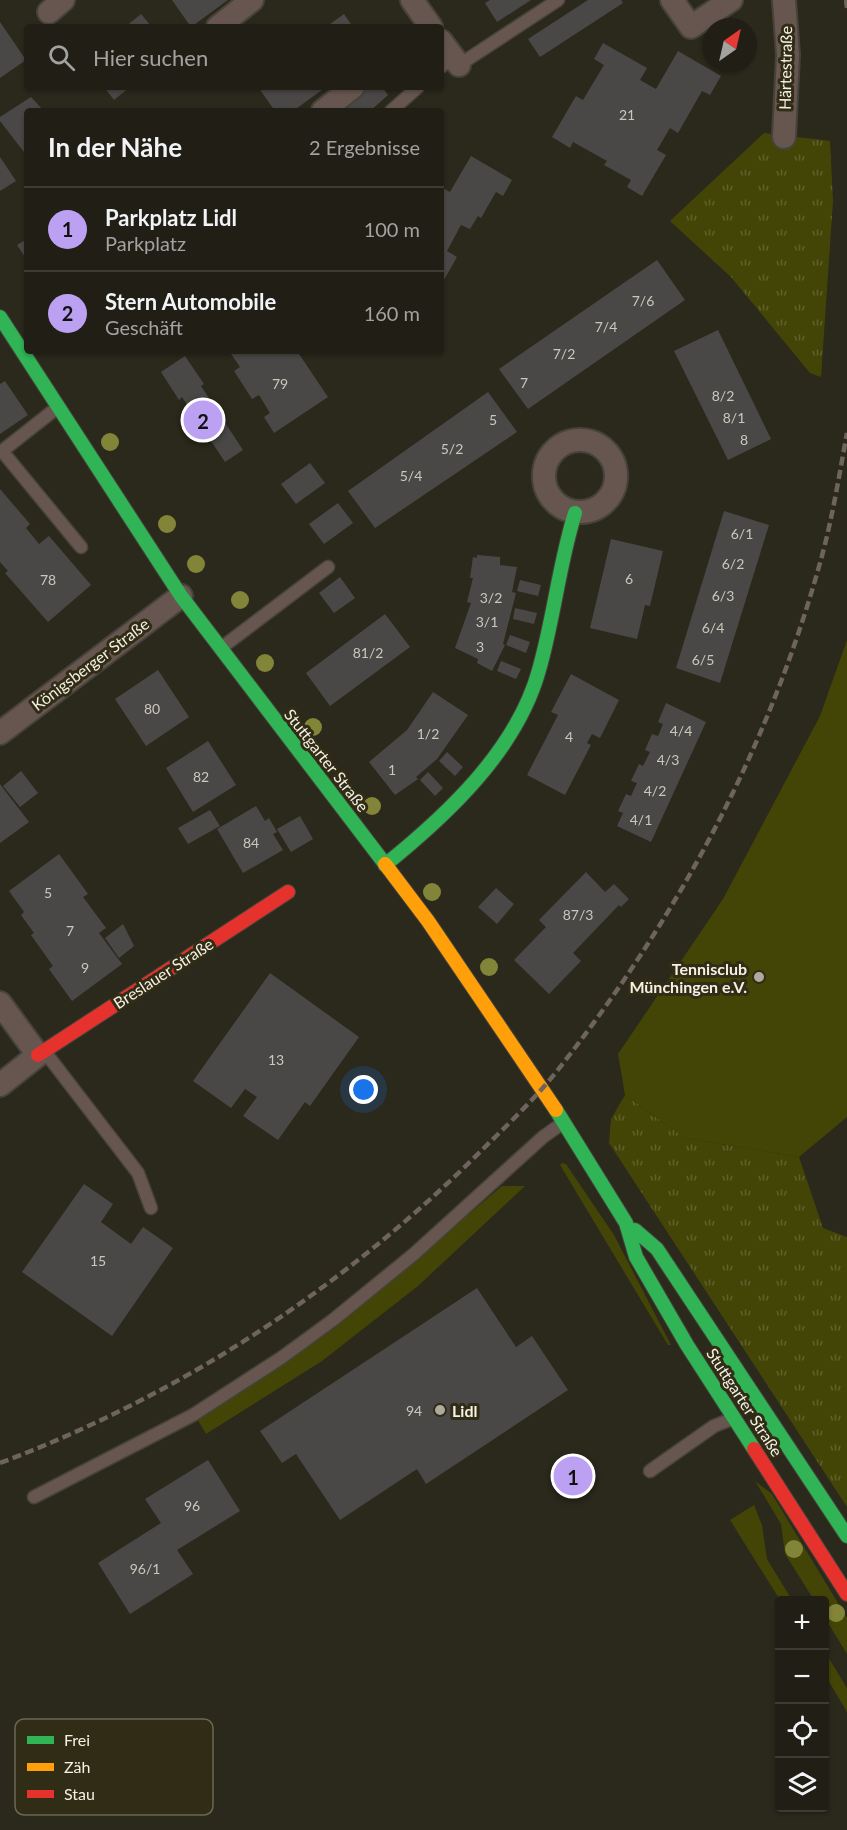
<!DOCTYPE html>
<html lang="de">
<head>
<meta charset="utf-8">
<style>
	:root { --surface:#201e15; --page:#28271e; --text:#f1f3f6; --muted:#a2a2a0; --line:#3d3c34; --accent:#bca0f2 }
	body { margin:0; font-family:Lato,sans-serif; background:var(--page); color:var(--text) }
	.controls { position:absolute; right:18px; bottom:18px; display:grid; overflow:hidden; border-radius:6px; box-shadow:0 2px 4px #0004 }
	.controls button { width:54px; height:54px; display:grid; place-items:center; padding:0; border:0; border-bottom:2px solid var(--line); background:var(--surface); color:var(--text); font:30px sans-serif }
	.compass { position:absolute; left:703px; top:18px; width:54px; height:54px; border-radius:50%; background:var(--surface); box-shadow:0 2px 4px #0004; rotate:34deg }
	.you { position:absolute; left:364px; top:1090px; width:21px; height:21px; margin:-15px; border:4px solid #fff; border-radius:50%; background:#1a73e8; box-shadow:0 0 0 9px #1a73e833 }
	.badge { display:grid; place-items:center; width:39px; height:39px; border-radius:50%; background:var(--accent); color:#111; font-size:20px; font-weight:700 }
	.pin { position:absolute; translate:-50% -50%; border:3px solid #fff; box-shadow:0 2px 6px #0006 }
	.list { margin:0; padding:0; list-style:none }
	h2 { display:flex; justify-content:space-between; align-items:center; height:78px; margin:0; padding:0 24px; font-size:26px }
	h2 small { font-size:20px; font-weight:400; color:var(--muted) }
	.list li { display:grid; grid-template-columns:39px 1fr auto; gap:18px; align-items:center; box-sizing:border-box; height:84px; padding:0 24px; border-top:2px solid var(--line) }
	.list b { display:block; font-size:22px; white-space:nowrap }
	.list p { margin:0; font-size:20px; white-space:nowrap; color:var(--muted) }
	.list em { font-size:20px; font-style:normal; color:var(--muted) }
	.icon { flex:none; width:33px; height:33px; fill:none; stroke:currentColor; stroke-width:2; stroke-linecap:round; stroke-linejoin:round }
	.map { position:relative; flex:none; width:847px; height:1830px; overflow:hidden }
	.search { position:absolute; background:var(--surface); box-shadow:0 2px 4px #0004; left:24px; top:24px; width:420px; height:66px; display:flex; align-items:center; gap:15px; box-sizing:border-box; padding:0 21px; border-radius:6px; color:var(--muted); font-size:22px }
	.panel { position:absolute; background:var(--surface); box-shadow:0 2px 4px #0004; left:24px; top:108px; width:420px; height:246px; border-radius:6px }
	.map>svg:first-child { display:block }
	.grass { fill:#434507 }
	.park { fill:url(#park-tufts) }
	.building { fill:#4a4847 }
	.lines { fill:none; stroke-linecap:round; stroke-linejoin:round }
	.lane-casing { stroke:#45433a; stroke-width:15 }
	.street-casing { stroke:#45433a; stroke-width:26 }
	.fast-casing { stroke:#45433a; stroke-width:16 }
	.slow-casing { stroke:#45433a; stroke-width:16 }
	.jam-casing { stroke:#45433a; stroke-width:16 }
	.lane { stroke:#675650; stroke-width:12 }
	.street { stroke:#675650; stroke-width:22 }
	.fast { stroke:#30b455; stroke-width:14 }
	.slow { stroke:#ff9f0a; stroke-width:14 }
	.jam { stroke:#e5322d; stroke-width:14 }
	.rail { stroke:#6e645d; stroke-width:4.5; stroke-dasharray:9 4.5; stroke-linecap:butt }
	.tree { fill:#828538 }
	.poi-dot { fill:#aeab9e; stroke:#312c16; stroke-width:2 }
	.labels { text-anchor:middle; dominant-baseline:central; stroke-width:6; stroke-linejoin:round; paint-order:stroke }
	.number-label { font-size:14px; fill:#cac7bd }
	.street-label { font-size:16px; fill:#f4f1e4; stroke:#312c16 }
	.poi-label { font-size:16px; font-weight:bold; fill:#f4f1e4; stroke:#312c16; text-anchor:end }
	.key { fill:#312c16; stroke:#6c6754; stroke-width:1.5 }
	.key-label { font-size:16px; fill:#f4f1e4 }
</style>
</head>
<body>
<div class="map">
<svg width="847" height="1830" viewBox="0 0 847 1830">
	<defs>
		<pattern id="park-tufts" width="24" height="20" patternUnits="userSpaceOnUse" patternTransform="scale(1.5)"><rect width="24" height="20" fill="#434507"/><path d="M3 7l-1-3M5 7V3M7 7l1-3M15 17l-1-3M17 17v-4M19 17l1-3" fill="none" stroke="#5f602b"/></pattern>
	</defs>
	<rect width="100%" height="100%" fill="#2b281c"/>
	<g class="grass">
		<polygon points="847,640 847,1117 799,1157 685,1138 625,1095 618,1054 723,899 820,716"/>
		<polygon points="562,1163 566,1164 614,1235 671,1345 668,1345 560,1165"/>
		<polygon points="502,1186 525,1186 418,1286 322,1361 206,1434 197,1419 336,1327"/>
		<polygon points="755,1481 772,1494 847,1618 847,1654 825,1618 824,1600 814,1600 785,1554 781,1524"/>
		<polygon points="754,1505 762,1525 767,1559 792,1600 780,1600 730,1520"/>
		<polygon points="825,1652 847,1688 847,1712 825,1675"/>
	</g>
	<g class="park">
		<polygon points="764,133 830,141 833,201 821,377 810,373 731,277 670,221"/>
		<polygon points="625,1095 685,1138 799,1157 823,1228 847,1237 847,1507 609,1143 611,1119"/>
	</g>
	<g class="building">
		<polygon points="172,0 228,0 191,27"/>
		<polygon points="490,0 531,0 497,22 485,3"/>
		<polygon points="588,0 621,0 623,3 540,57 528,39"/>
		<polygon points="141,14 152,27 125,27"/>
		<polygon points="344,14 353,27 326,27"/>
		<polygon points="0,22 26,60 0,78"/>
		<polygon points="603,43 647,68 640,80 656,89 678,51 721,76 710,95 702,91 678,133 670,128 657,150 666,155 642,196 627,187 631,180 604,165 607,161 573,142 570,148 552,137 576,96 583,100 604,65 594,59"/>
		<polygon points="104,87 130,87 114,100"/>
		<polygon points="258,87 326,87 293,111 275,111"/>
		<polygon points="367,87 382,87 388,95 370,111 339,111"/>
		<polygon points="31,97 44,111 27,111 27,156 0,121 0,117"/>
		<polygon points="471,156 512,180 503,196 496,192 481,218 478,216 470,229 461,225 447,251 457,257 441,285 441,187 450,192"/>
		<polygon points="0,157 16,181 0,191"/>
		<polygon points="27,239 27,260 17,245"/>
		<polygon points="657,260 685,300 528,409 499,369"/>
		<polygon points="718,330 771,439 728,460 674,351"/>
		<polygon points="229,351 297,351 328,397 274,433 264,417 270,413 259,395 252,399 234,371 240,367"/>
		<polygon points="185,356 204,384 201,386 243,450 225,462 182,397 179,400 161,372"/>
		<polygon points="5,381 28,415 0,434 0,384"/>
		<polygon points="488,392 517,432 375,528 348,491"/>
		<polygon points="310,463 325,483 296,504 281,484"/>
		<polygon points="0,489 30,524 26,528 39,544 49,536 91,585 48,622 5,573 8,571 0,562"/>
		<polygon points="338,503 353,523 324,544 309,524"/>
		<polygon points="724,511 769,525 720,683 676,668"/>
		<polygon points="611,539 663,551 650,606 645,605 637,639 590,628"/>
		<polygon points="477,555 500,557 500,565 517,567 512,592 516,593 503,644 505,645 492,671 477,663 478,659 455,648 471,603 467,602 473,578 470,578 473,557 477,558"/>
		<polygon points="340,577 355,598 334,613 319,593"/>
		<polygon points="520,580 541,585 538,596 517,591"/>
		<polygon points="515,608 537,613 534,624 513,619"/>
		<polygon points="385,614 410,647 330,706 306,673"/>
		<polygon points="510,635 530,642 526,653 506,645"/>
		<polygon points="501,661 521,669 516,679 497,671"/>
		<polygon points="158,670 189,717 146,746 115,699"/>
		<polygon points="571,674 619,700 600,738 592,734 587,743 591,745 565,795 527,775 558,715 551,712"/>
		<polygon points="433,692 468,715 437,759 416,777 418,779 395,795 369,762 407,730"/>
		<polygon points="666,703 706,722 651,842 617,826 623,813 618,811 626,794 631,796 637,783 631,781 639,764 643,766 650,752 645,750 652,734 658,736 663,724 658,722"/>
		<polygon points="208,741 236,785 193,812 166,768"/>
		<polygon points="447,752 463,767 455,776 439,761"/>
		<polygon points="21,771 38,793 20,807 3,786"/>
		<polygon points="428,772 443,788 435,796 420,780"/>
		<polygon points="0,784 29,822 0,843"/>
		<polygon points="256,806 265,821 269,818 277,832 273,834 283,850 243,873 217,829"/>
		<polygon points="210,810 220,826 188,844 178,828"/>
		<polygon points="300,816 313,839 291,852 277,829"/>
		<polygon points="59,854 88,894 83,897 106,928 99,933 122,964 72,1001 49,969 53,966 31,935 34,933 21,915 24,912 9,891"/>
		<polygon points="586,872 605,892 614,884 629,899 621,907 619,905 573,953 581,961 549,994 514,960 546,927 539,920"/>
		<polygon points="496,888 514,904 497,924 478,907"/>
		<polygon points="123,924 134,946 119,958 105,938"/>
		<polygon points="270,973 359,1037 310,1106 305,1102 278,1140 243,1116 257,1097 245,1089 231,1108 193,1081"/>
		<polygon points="84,1184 113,1204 101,1222 131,1244 143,1227 173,1248 112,1336 22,1272"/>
		<polygon points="477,1288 516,1347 532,1336 568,1390 426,1484 417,1469 340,1520 296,1454 282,1463 260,1431"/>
		<polygon points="208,1460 240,1511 177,1550 193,1574 130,1614 98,1563 161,1523 145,1499"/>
	</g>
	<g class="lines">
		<defs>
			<g id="lane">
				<polyline points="459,65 558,0"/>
				<polyline points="441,67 453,57"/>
				<polyline points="391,111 418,87"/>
				<polyline points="58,407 2,451 81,547"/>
				<polyline points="221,648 328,567"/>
				<polyline points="45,1052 138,1173 151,1208"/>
				<polyline points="650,1471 714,1426 732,1419"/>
				<polyline points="34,1497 193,1415 281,1358 333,1320 414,1254 543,1137 564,1122"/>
			</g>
			<g id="street">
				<polyline points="412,0 431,27"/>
				<polyline points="672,0 691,27 731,0"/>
				<polyline points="49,12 63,0"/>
				<polyline points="218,27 252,0"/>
				<polyline points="441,41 459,65"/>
				<polyline points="323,111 353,87"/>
				<polyline points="784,137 788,55 784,0"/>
				<circle cx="580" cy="476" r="36"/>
				<polyline points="0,733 181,596"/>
				<polyline points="0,1003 38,1055 0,1085"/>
			</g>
			<g id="fast">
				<polyline points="0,317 181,596 385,864"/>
				<path d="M385,865C447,815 517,750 539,670C554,618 559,564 575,513"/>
				<polyline points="556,1110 626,1223 636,1257 687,1345 754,1449"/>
				<polyline points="635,1230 657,1249 847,1536"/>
			</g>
			<polyline id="slow" points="385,864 428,921 556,1110"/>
			<g id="jam">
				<polyline points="38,1055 288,892"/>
				<polyline points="754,1449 847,1594"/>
			</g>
		</defs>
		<use href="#lane" class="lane-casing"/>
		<use href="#street" class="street-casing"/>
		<use href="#fast" class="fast-casing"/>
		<use href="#slow" class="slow-casing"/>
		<use href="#jam" class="jam-casing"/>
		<use href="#lane" class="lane"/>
		<use href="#street" class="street"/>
		<use href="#fast" class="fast"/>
		<use href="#slow" class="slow"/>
		<use href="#jam" class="jam"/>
		<g class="rail">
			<polyline points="846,0 847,8"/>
			<path d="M0,1463C181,1395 343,1288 480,1152C506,1126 534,1100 557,1071C677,919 768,750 820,563C832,521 839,476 847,433"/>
		</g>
	</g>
	<g class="tree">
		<circle cx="110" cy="442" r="9"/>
		<circle cx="167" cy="524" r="9"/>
		<circle cx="196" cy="564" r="9"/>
		<circle cx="240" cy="600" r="9"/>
		<circle cx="265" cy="663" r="9"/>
		<circle cx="313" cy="727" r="9"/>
		<circle cx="372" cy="806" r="9"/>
		<circle cx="432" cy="892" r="9"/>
		<circle cx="489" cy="967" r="9"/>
		<circle cx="794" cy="1549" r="9"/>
		<circle cx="836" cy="1613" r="9"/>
	</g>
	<g class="poi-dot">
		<circle cx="759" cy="977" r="6"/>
		<circle cx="440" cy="1410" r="6"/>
	</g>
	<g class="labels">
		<g class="number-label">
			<text x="627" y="114">21</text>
			<text x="643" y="300">7/6</text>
			<text x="606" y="326">7/4</text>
			<text x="564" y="353">7/2</text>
			<text x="524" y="382">7</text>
			<text x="280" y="383">79</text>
			<text x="723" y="395">8/2</text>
			<text x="734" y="417">8/1</text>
			<text x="493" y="419">5</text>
			<text x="744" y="439">8</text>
			<text x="452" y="448">5/2</text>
			<text x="411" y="475">5/4</text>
			<text x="742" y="533">6/1</text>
			<text x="733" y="563">6/2</text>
			<text x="629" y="578">6</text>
			<text x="48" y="579">78</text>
			<text x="723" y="595">6/3</text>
			<text x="491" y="597">3/2</text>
			<text x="487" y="621">3/1</text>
			<text x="713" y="627">6/4</text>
			<text x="480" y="646">3</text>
			<text x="368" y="652">81/2</text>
			<text x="703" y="659">6/5</text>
			<text x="152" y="708">80</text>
			<text x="681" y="730">4/4</text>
			<text x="428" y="733">1/2</text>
			<text x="569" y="736">4</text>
			<text x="668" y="759">4/3</text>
			<text x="392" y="769">1</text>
			<text x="201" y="776">82</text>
			<text x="655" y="790">4/2</text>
			<text x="641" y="819">4/1</text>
			<text x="251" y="842">84</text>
			<text x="48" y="892">5</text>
			<text x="578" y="914">87/3</text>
			<text x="70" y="930">7</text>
			<text x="85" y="967">9</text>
			<text x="276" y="1059">13</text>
			<text x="98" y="1260">15</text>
			<text x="414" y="1410">94</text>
			<text x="192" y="1505">96</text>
			<text x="145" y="1568">96/1</text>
		</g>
		<g class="street-label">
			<text transform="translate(785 68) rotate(-89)">Härtestraße</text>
			<text transform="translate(90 664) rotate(-37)">Königsberger Straße</text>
			<text transform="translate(327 760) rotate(52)">Stuttgarter Straße</text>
			<text transform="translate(163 973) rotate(-33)">Breslauer Straße</text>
			<text transform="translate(745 1402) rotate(57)">Stuttgarter Straße</text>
		</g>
		<g class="poi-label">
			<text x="747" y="968">Tennisclub<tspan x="747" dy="18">Münchingen e.V.</tspan></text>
			<text x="452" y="1410" text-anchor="start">Lidl</text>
		</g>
	</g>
	<rect x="15" y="1719" width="198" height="96" rx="9" class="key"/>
	<rect x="27" y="1736" width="27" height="8" fill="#30b455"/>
	<rect x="27" y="1763" width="27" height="8" fill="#ff9f0a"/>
	<rect x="27" y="1790" width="27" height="8" fill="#e5322d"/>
	<g class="key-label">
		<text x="64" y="1746">Frei</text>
		<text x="64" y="1773">Zäh</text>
		<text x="64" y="1800">Stau</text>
	</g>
</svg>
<div class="controls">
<button>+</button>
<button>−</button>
<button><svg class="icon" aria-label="locate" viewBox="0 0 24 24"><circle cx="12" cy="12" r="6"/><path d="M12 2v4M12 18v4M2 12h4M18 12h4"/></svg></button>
<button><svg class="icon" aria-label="layers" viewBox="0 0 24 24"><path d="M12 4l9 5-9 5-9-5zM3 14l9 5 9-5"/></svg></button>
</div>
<svg class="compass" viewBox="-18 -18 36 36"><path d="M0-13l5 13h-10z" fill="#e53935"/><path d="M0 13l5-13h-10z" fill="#a2a2a0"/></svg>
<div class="you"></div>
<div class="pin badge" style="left:573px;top:1476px">1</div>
<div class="pin badge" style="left:203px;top:420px">2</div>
<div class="search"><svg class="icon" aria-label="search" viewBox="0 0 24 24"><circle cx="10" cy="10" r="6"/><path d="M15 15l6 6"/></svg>Hier suchen</div>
<section class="panel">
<h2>In der Nähe<small>2 Ergebnisse</small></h2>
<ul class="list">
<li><span class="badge">1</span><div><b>Parkplatz Lidl</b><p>Parkplatz</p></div><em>100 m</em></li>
<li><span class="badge">2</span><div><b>Stern Automobile</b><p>Geschäft</p></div><em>160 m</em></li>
</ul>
</section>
</div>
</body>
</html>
